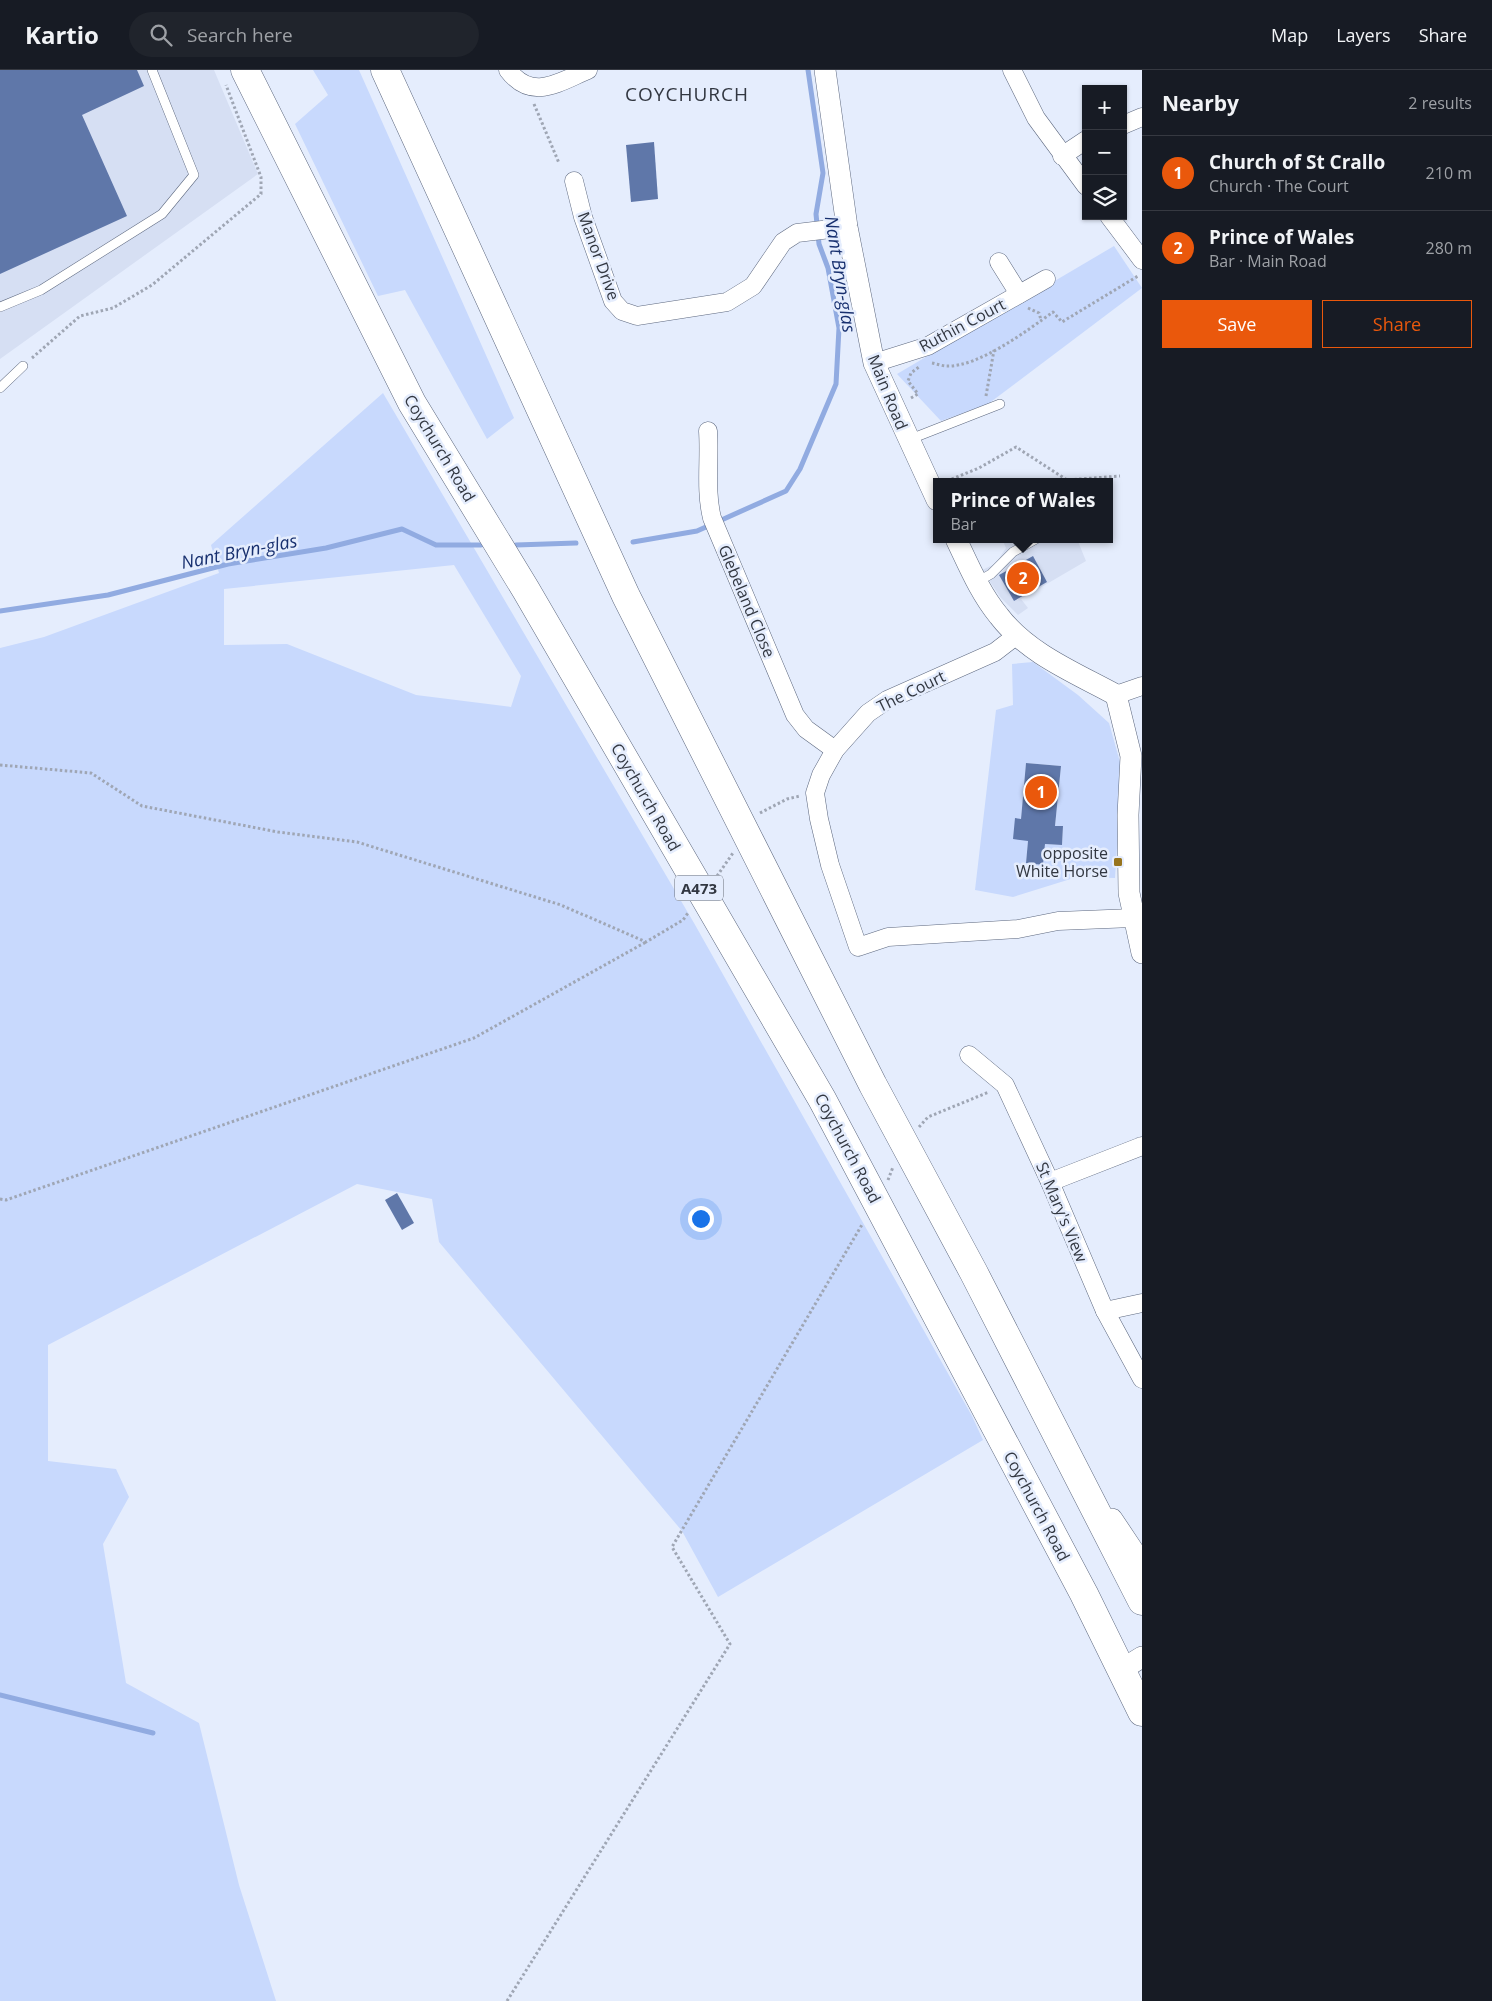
<!DOCTYPE html>
<html lang="en">
<head>
<meta charset="utf-8">
<style>
	:root { --surface:#171b24; --page:#20242c; --text:#f1f3f6; --muted:#9ea1a6; --line:#363941; --accent:#ea580c }
	body { margin:0; font-family:"Open Sans",sans-serif; background:var(--page); color:var(--text) }
	.controls { position:absolute; right:15px; top:15px; display:grid; overflow:hidden; border-radius:0px; box-shadow:0 1px 4px #0004 }
	.controls button { width:45px; height:45px; display:grid; place-items:center; padding:0; border:0; border-bottom:1px solid var(--line); background:var(--surface); color:var(--text); font:25px sans-serif }
	.you { position:absolute; left:700px; top:1148px; width:18px; height:18px; margin:-12px; border:4px solid #fff; border-radius:50%; background:#1a73e8; box-shadow:0 0 0 8px #1a73e833 }
	.badge { display:grid; place-items:center; width:32px; height:32px; border-radius:50%; background:var(--accent); color:#fff; font-size:16px; font-weight:700 }
	.pin { position:absolute; translate:-50% -50%; border:2px solid #fff; box-shadow:0 1px 5px #0006 }
	.popup { position:absolute; left:933px; top:408px; width:180px; height:65px; box-sizing:border-box; display:grid; place-content:center; border-radius:0px; background:var(--surface); filter:drop-shadow(0 1px 4px #0005); font-size:16px; white-space:nowrap; color:var(--muted) }
	.popup b { font-size:19px; color:var(--text) }
	.popup::after { content:''; position:absolute; left:50%; top:100%; margin-left:-10px; border:10px solid transparent; border-top-color:var(--surface) }
	.list { margin:0; padding:0; list-style:none }
	h2 { display:flex; justify-content:space-between; align-items:center; height:65px; margin:0; padding:0 20px; font-size:21px }
	h2 small { font-size:16px; font-weight:400; color:var(--muted) }
	.list li { display:grid; grid-template-columns:32px 1fr auto; gap:15px; align-items:center; box-sizing:border-box; height:75px; padding:0 20px; border-top:1px solid var(--line) }
	.list b { display:block; font-size:19px; white-space:nowrap }
	.list p { margin:0; font-size:16px; white-space:nowrap; color:var(--muted) }
	.list em { font-size:16px; font-style:normal; color:var(--muted) }
	.actions { display:flex; gap:10px; padding:15px 20px }
	.actions a { flex:1; padding:11px 0; border:1px solid var(--accent); border-radius:0px; text-align:center; font-size:18px; color:var(--accent) }
	.actions .main { background:var(--accent); color:#fff }
	.icon { flex:none; width:28px; height:28px; fill:none; stroke:currentColor; stroke-width:2; stroke-linecap:round; stroke-linejoin:round }
	.map { position:relative; flex:none; width:1142px; height:1931px; overflow:hidden }
	header { display:flex; align-items:center; gap:30px; box-sizing:border-box; height:70px; padding:0 25px; background:var(--surface); border-bottom:1px solid var(--line) }
	header strong { font-size:24px }
	nav { display:flex; gap:28px; margin-inline-start:auto; font-size:18px }
	.search { width:350px; height:45px; background:var(--page); display:flex; align-items:center; gap:12px; box-sizing:border-box; padding:0 18px; border-radius:28px; color:var(--muted); font-size:19px }
	main { display:flex }
	aside { flex:1; background:var(--surface) }
	.map>svg:first-child { display:block }
	.built { fill:#d6dff3 }
	.green { fill:#c8d9fd; fill-rule:evenodd }
	.lines { fill:none; stroke-linecap:round; stroke-linejoin:round }
	.stream { stroke:#91abe1; stroke-width:5 }
	.building { fill:#5f77a9 }
	.service-casing { stroke:#5d687f; stroke-width:10 }
	.minor-casing { stroke:#5d687f; stroke-width:19 }
	.tertiary-casing { stroke:#5d687f; stroke-width:22 }
	.primary-casing { stroke:#5d687f; stroke-width:29 }
	.path { stroke:#9fa6b4; stroke-width:3; stroke-dasharray:2.5 2.5; stroke-linecap:butt }
	.service { stroke:#fff; stroke-width:9 }
	.minor { stroke:#fff; stroke-width:18 }
	.tertiary { stroke:#fff; stroke-width:21 }
	.primary { stroke:#fff; stroke-width:28 }
	.poi-dot { fill:#97741e; stroke:#e5edfd; stroke-width:2 }
	.labels { text-anchor:middle; dominant-baseline:central; stroke-width:5; stroke-linejoin:round; paint-order:stroke }
	.shield { fill:#e5edfd; stroke:#686e79; stroke-width:1 }
	.shield-label { font-size:15px; font-weight:bold; fill:#323741 }
	.street-label { font-size:16px; fill:#323741; stroke:#e5edfd }
	.poi-label { font-size:16px; fill:#323741; stroke:#e5edfd; text-anchor:end }
	.water-label { font-size:18px; font-style:italic; fill:#18306f; stroke:#e5edfd }
	.quarter-label { font-size:19px; letter-spacing:1px; fill:#323741; stroke:#e5edfd }
</style>
</head>
<body>
<header>
<strong>Kartio</strong>
<div class="search"><svg class="icon" aria-label="search" viewBox="0 0 24 24"><circle cx="10" cy="10" r="6"/><path d="M15 15l6 6"/></svg>Search here</div>
<nav><a>Map</a><a>Layers</a><a>Share</a></nav>
</header>
<main>
<div class="map">
<svg width="1142" height="1931" viewBox="0 0 1142 1931">
	<rect width="100%" height="100%" fill="#e5edfd"/>
	<g class="built">
		<polygon points="0,0 214,0 258,104 0,289"/>
		<polygon points="1002,469 1077,469 1086,491 1021,529 1028,538 1018,545 1001,528 982,500 995,494 1006,478"/>
	</g>
	<g class="green">
		<polygon points="313,0 359,0 514,348 487,369 405,220 378,226 295,54 328,25"/>
		<polygon points="1114,176 1142,218 988,334 941,351 897,304"/>
		<path d="M383,323L694,853L972,1346L983,1370L718,1527L682,1461L439,1172L432,1129L357,1114L48,1275V1391L116,1399L129,1427L103,1474L126,1613L199,1653L239,1815L276,1931H0V578L44,567L219,503L211,475ZM454,495L521,606L511,637L416,625L287,574L224,575V519Z"/>
		<path d="M1033,592L1078,625L1109,653L1122,699L1115,808L1077,807L1013,827L975,820L996,640L1013,635L1012,594ZM1026,693L1061,696L1055,756L1063,757L1062,775L1045,774L1043,795L1026,793L1028,771L1015,749H1021Z"/>
	</g>
	<g class="lines">
		<g class="stream">
			<polyline points="633,472 697,461 786,421 800,399 836,314 839,258 828,198 819,174 816,144 823,103 808,0"/>
			<polyline points="516,475 576,473"/>
			<polyline points="0,541 108,525 228,494 326,478 402,459 436,475 481,475"/>
			<polyline points="0,1625 153,1663"/>
		</g>
	</g>
	<g class="building">
		<polygon points="0,0 137,0 144,16 82,45 127,146 0,204"/>
		<polygon points="654,72 658,129 631,132 626,75"/>
		<polygon points="1033,486 1047,512 1014,531 999,505"/>
		<polygon points="1026,693 1061,696 1055,756 1063,756 1062,775 1045,774 1043,795 1026,793 1028,771 1013,769 1015,748 1021,749"/>
		<polygon points="397,1123 414,1153 402,1160 385,1130"/>
	</g>
	<g class="lines">
		<defs>
			<g id="service">
				<polyline points="0,237 41,220 162,144 194,105 152,0"/>
				<polyline points="0,318 23,296"/>
				<polyline points="908,370 1000,334"/>
				<polyline points="977,512 991,504 1013,482 1036,469"/>
			</g>
			<g id="minor">
				<path d="M508,0C532,32 559,12 588,0"/>
				<polyline points="1012,0 1036,48 1086,116"/>
				<polyline points="1123,55 1142,47"/>
				<polyline points="1062,86 1086,70"/>
				<polyline points="574,111 583,147 613,231 622,241 637,246 727,232 753,216 783,172 797,163 847,157"/>
				<polyline points="1109,146 1142,190"/>
				<polyline points="999,192 1019,224"/>
				<polyline points="874,293 928,276 1046,209"/>
				<path d="M708,361C710,390 705,420 712,448L795,645L806,659L835,680"/>
				<polyline points="1017,565 995,582 887,630 868,643 835,680 821,705 815,723 819,749 830,795 858,877 888,867 1018,859 1058,851 1133,848"/>
				<polyline points="1116,625 1142,616"/>
				<polyline points="969,985 1005,1015 1050,1112 1105,1241 1142,1309"/>
				<polyline points="1050,1112 1142,1076"/>
				<polyline points="1105,1241 1142,1233"/>
			</g>
			<g id="tertiary">
				<polyline points="825,0 847,157 874,293 937,430"/>
				<path d="M956,469C969,496 980,523 999,546C1028,584 1076,603 1116,625L1131,686L1128,745L1129,823L1142,883"/>
				<polyline points="1112,1449 1142,1494"/>
				<polyline points="1121,1600 1142,1587"/>
			</g>
			<g id="primary">
				<polyline points="245,0 412,333 526,520 822,1029 1084,1524 1142,1642"/>
				<polyline points="385,0 626,526 873,1015 974,1203 1142,1531"/>
			</g>
		</defs>
		<use href="#service" class="service-casing"/>
		<use href="#minor" class="minor-casing"/>
		<use href="#tertiary" class="tertiary-casing"/>
		<use href="#primary" class="primary-casing"/>
		<g class="path">
			<polyline points="534,34 559,93"/>
			<polyline points="1028,238 1039,243 1041,250"/>
			<polyline points="32,288 80,246 113,238 152,215 261,124 261,107 226,15"/>
			<path d="M932,293C937,294 942,296 947,296C979,297 1028,260 1053,242L1062,252L1138,206"/>
			<polyline points="986,326 994,280"/>
			<polyline points="911,328 918,324 908,311 911,303 919,297"/>
			<polyline points="947,411 979,398 1016,377 1067,410 1120,406"/>
			<polyline points="0,695 91,703 142,736 278,762 357,772 561,835 646,872 683,850 688,843"/>
			<polyline points="760,743 787,729 800,726"/>
			<polyline points="717,806 733,783"/>
			<polyline points="919,1057 928,1047 989,1022"/>
			<polyline points="888,1110 893,1097"/>
			<polyline points="0,1129 6,1130 474,968 646,872"/>
			<polyline points="507,1931 730,1574 672,1477 863,1153"/>
		</g>
		<use href="#service" class="service"/>
		<use href="#minor" class="minor"/>
		<use href="#tertiary" class="tertiary"/>
		<use href="#primary" class="primary"/>
	</g>
	<rect class="poi-dot" x="1113" y="787" width="10" height="10" rx="2.5"/>
	<g class="labels">
		<rect class="shield" x="675" y="805.5" width="48" height="25" rx="4"/>
		<g class="shield-label">
			<text x="699" y="818">A473</text>
		</g>
		<g class="street-label">
			<text transform="translate(599 186) rotate(70)">Manor Drive</text>
			<text transform="translate(962 255) rotate(-28)">Ruthin Court</text>
			<text transform="translate(888 322) rotate(68)">Main Road</text>
			<text transform="translate(440 378) rotate(59)">Coychurch Road</text>
			<text transform="translate(747 531) rotate(67)">Glebeland Close</text>
			<text transform="translate(911 621) rotate(-26)">The Court</text>
			<text transform="translate(646 727) rotate(60)">Coychurch Road</text>
			<text transform="translate(848 1078) rotate(62)">Coychurch Road</text>
			<text transform="translate(1062 1142) rotate(67)">St Mary's View</text>
			<text transform="translate(1037 1436) rotate(62)">Coychurch Road</text>
		</g>
		<g class="poi-label">
			<text x="1108" y="783">opposite<tspan x="1108" dy="18">White Horse</tspan></text>
		</g>
		<g class="water-label">
			<text transform="translate(841 204) rotate(81)">Nant Bryn-glas</text>
			<text transform="translate(239 481) rotate(-11)">Nant Bryn-glas</text>
		</g>
		<g class="quarter-label">
			<text x="687" y="24">COYCHURCH</text>
		</g>
	</g>
</svg>
<div class="controls">
<button>+</button>
<button>−</button>
<button><svg class="icon" aria-label="layers" viewBox="0 0 24 24"><path d="M12 4l9 5-9 5-9-5zM3 14l9 5 9-5"/></svg></button>
</div>
<div class="you"></div>
<div class="pin badge" style="left:1041px;top:722px">1</div>
<div class="pin badge" style="left:1023px;top:508px">2</div>
<div class="popup"><b>Prince of Wales</b>Bar</div>
</div>
<aside>
<h2>Nearby<small>2 results</small></h2>
<ul class="list">
<li><span class="badge">1</span><div><b>Church of St Crallo</b><p>Church · The Court</p></div><em>210 m</em></li>
<li><span class="badge">2</span><div><b>Prince of Wales</b><p>Bar · Main Road</p></div><em>280 m</em></li>
</ul>
<div class="actions"><a class="main">Save</a><a>Share</a></div>
</aside>
</main>
</body>
</html>
